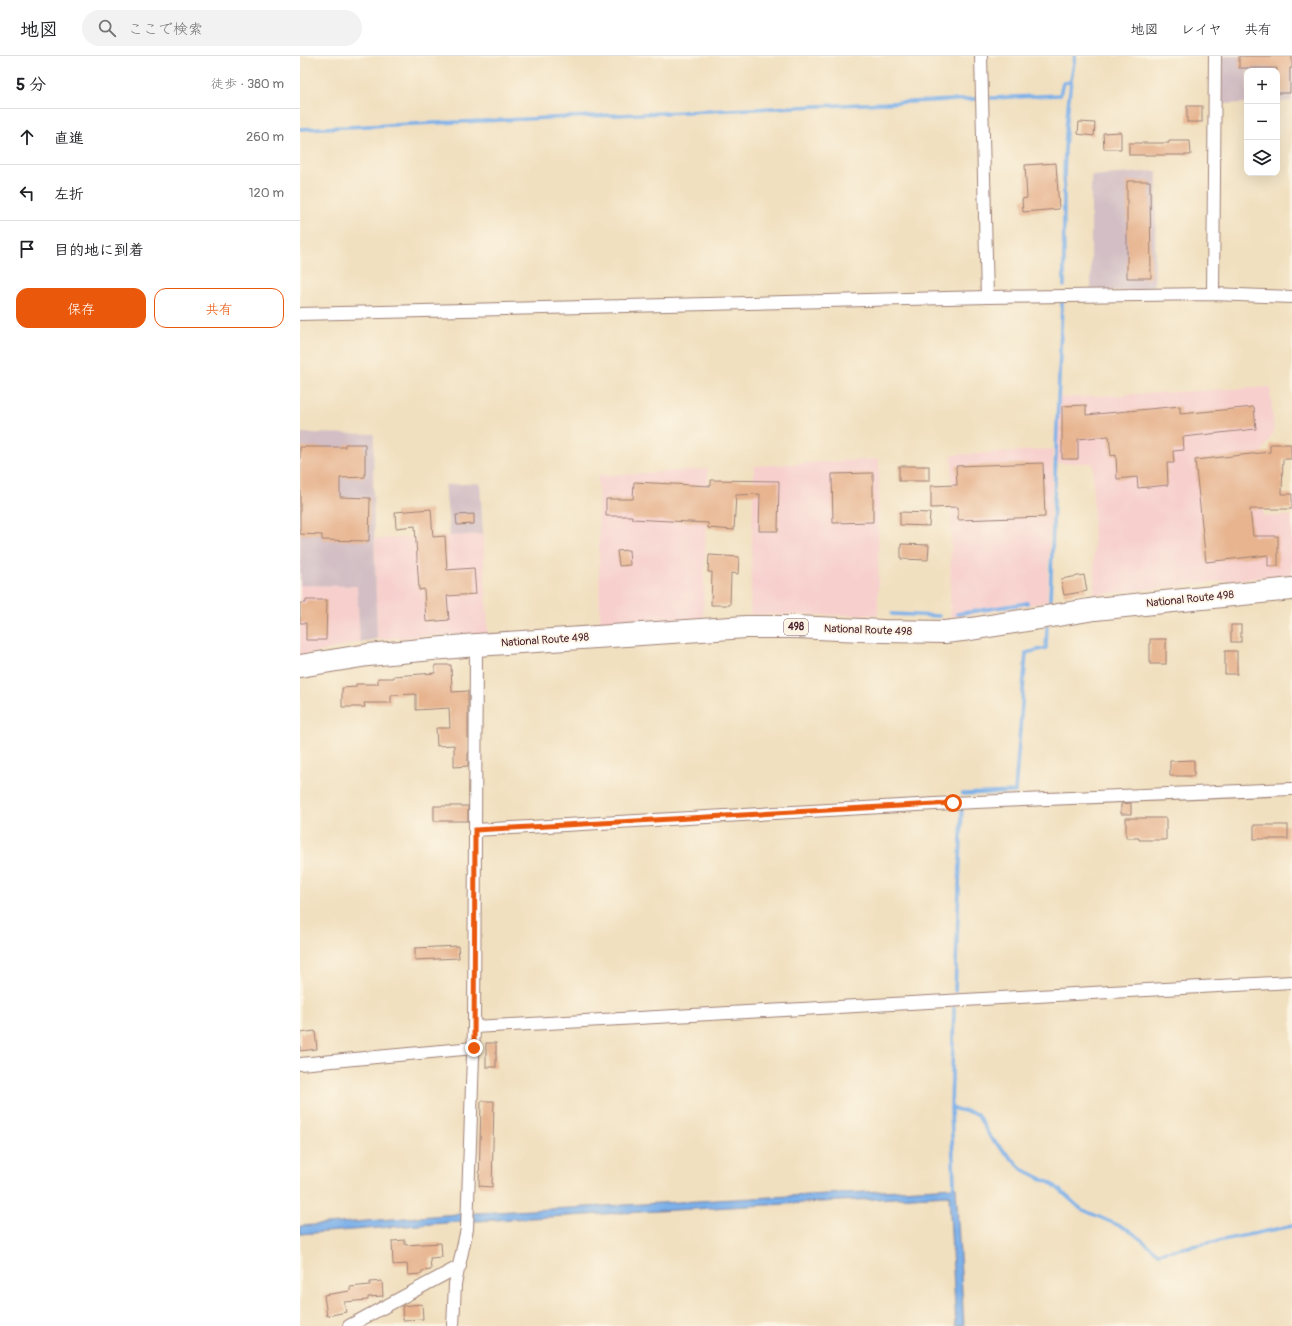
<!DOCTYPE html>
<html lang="ja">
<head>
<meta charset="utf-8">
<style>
	:root { --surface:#fff; --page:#f2f2f2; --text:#202124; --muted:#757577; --line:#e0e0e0; --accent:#ea580c }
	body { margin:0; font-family:Pangolin,"Klee One",sans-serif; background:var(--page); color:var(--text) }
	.controls { position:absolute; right:12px; top:12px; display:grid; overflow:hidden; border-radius:8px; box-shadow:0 4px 16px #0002 }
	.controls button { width:36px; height:36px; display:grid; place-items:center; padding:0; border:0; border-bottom:1px solid var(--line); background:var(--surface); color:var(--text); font:20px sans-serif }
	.stop { position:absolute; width:12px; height:12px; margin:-9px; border:3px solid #ea580c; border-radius:50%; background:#fff }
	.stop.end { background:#ea580c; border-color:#fff; box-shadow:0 1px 4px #0008 }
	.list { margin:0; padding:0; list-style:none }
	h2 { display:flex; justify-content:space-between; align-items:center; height:52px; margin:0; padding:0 16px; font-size:17px }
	h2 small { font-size:13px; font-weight:400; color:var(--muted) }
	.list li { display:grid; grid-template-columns:26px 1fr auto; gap:12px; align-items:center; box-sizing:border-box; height:56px; padding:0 16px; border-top:1px solid var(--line) }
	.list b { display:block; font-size:15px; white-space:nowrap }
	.list em { font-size:13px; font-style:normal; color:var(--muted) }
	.actions { display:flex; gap:8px; padding:12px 16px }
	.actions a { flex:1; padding:9px 0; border:1px solid var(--accent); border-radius:12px; text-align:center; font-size:14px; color:var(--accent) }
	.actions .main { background:var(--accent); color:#fff }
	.icon { flex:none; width:22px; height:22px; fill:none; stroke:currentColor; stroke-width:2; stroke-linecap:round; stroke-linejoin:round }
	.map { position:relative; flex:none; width:992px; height:1270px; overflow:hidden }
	header { display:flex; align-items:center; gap:24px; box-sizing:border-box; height:56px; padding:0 20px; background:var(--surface); border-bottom:1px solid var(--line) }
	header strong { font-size:19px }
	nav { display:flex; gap:22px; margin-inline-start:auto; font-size:14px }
	.search { width:280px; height:36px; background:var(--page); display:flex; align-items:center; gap:10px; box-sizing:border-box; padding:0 14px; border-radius:22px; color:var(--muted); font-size:15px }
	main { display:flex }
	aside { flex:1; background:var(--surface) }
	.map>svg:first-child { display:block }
	.built { fill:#f7d0ce }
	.industrial { fill:#d2bec4 }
	.water { fill:#7bb0e9; stroke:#62688a }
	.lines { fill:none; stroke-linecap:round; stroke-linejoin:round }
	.stream { stroke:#7bb0e9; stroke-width:3.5 }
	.building { fill:#e7b48f }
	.street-casing { stroke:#9e8076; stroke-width:14 }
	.highway-casing { stroke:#9e8076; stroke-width:24 }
	.street { stroke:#fff; stroke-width:12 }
	.highway { stroke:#fff; stroke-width:22 }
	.route { stroke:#ea580c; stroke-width:5 }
	.labels { text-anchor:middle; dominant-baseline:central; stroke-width:3.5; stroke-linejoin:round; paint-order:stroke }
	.shield { fill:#fcf5e5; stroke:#7f5f63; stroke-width:1 }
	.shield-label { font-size:10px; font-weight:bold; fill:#4a1f2b }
	.street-label { font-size:11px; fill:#4a1f2b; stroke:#fcf5e5 }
</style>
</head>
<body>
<header>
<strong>地図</strong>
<div class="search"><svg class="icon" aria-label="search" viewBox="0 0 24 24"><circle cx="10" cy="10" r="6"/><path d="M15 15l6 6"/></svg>ここで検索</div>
<nav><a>地図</a><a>レイヤ</a><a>共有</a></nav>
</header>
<main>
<aside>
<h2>5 分<small>徒歩 · 380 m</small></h2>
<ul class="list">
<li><svg class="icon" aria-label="ahead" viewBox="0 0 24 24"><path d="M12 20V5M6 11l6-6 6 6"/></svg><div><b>直進</b></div><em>260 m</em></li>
<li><svg class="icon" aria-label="left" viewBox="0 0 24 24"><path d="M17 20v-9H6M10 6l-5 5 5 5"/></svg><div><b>左折</b></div><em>120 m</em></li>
<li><svg class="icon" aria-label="arrive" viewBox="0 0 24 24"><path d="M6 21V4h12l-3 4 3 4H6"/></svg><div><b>目的地に到着</b></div></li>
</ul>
<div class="actions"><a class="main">保存</a><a>共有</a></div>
</aside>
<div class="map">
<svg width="992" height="1270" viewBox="0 0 992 1270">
	<rect width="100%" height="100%" fill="#fcf5e5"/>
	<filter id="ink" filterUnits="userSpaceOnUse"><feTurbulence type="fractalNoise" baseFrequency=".025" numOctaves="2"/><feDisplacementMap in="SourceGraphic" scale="8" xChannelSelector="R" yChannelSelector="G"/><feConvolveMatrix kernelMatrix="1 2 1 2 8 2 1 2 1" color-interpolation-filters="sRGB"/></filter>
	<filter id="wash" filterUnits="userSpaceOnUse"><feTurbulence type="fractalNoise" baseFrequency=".012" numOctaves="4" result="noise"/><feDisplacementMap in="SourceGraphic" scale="16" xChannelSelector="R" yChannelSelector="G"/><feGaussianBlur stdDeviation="0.9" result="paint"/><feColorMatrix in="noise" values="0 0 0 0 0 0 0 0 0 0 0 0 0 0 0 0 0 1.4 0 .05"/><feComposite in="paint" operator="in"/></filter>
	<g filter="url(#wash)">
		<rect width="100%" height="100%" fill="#f1e0c0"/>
		<g class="built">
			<polygon points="970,331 974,376 962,396 963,460 992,460 992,519 964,521 794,539 793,407 757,407 759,342"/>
			<polygon points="753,393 747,546 650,562 652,399"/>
			<polygon points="579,403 578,559 450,559 454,410"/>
			<polygon points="408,413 403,562 300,569 298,420"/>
			<polygon points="183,478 188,577 77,583 75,483"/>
			<polygon points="0,529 57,530 60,586 0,601"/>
		</g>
		<g class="industrial">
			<polygon points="920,0 992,0 992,45 977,46 977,15 947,15 947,47 921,48"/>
			<polygon points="857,115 854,236 791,234 791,120"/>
			<polygon points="0,377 74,378 73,431 77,583 60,586 57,530 0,529"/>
			<polygon points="180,427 183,478 150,480 145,429"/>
		</g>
		<polygon class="water" points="656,1131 664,1270 656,1270 649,1139 158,1166 0,1178 0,1170 158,1158"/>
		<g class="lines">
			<g class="stream">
				<polyline points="691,42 760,39 763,27 770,26"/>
				<polyline points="0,73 676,43"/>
				<path d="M764,230C764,154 761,76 775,0"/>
				<polyline points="750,544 762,246"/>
				<polyline points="592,558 639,560"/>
				<polyline points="657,558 727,547"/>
				<polyline points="662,738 715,736 726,597 746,592 747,571"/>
				<polyline points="655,935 662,754"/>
				<polyline points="651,1052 677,1058 690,1081 722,1113 754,1129 781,1153 829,1174 858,1197 992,1170"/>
				<polyline points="652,1134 654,1128 651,1052 654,952"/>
			</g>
		</g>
		<g id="blocks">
			<g class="building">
				<polygon points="939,0 992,0 992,12 990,12 990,37 977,37 977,12 939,12"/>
				<rect x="887" y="50" width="15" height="16"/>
				<polygon points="779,66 795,67 794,80 778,78"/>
				<polygon points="821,76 821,93 804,93 803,77"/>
				<polygon points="869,85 890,85 891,99 829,99 829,87 869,87"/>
				<polygon points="756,107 759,153 723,156 722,143 727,142 725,109"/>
				<polygon points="827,125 850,125 851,222 827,222"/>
				<polygon points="786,349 786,359 880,350 880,358 954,351 956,373 883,381 884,394 873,395 874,407 867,407 868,429 838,432 837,421 817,423 816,399 811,400 809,380 778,383 778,403 762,403 762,350"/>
				<polygon points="45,388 65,388 65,421 40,422 40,441 70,442 69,485 22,484 22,479 0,478 0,391 45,391"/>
				<polygon points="970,388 991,388 991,403 983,403 982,438 992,438 992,453 950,453 953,480 978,480 978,510 968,510 968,499 906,506 895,404 970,396"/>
				<polygon points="743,407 745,461 658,464 658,451 631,452 631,430 657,429 656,410"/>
				<rect x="599" y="410" width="30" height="15"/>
				<polygon points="573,417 573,466 533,467 532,418"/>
				<polygon points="411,424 479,425 478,475 459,475 460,438 436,439 434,474 408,472 408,467 332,463 332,460 306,460 306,443 333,443 334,426 411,430"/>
				<polygon points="131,453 133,481 145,480 147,514 174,512 176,538 147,540 149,564 126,566 124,533 119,534 115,470 96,472 95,456"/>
				<polygon points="600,456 630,457 629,470 600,469"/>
				<polygon points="174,458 174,468 157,469 156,459"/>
				<polygon points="601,488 629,489 628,504 601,503"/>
				<polygon points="329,494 330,509 319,510 317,495"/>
				<polygon points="409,499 439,501 438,518 431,517 430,549 411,549 412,516 408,516"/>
				<polygon points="784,519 787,535 764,539 761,523"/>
				<polygon points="6,544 27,544 26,584 6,584 6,567 0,567 0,547 6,547"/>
				<rect x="931" y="569" width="10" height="17"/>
				<rect x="850" y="583" width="16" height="25"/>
				<rect x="925" y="595" width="12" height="23"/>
				<polygon points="135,609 151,609 152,636 168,635 168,710 154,711 154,689 137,690 136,672 150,672 149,652 116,654 116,638 91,639 91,647 64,647 65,651 42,651 42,632 56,631 56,628 78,628 78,622 94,622 94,620 135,617"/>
				<polygon points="894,704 894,720 870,720 870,705"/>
				<polygon points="831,747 831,758 821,758 821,748"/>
				<rect x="134" y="750" width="34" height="15"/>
				<polygon points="826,762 866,762 866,784 839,784 839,782 826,782"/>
				<rect x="954" y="769" width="34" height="14"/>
				<polygon points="158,890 159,902 115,904 115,892"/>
				<polygon points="15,975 17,993 0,995 0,977"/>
				<rect x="186" y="987" width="10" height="24"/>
				<polygon points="181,1045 194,1045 192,1131 179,1130"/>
				<polygon points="105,1184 105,1189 141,1187 142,1201 130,1202 131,1214 122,1215 122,1218 108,1219 107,1208 93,1209 92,1185"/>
				<polygon points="82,1225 83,1240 68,1241 68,1244 44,1246 46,1256 27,1260 24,1239 50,1235 50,1231 70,1229 70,1226"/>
				<polygon points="122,1248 123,1263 103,1264 102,1250"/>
			</g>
		</g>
	</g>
	<g filter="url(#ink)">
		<use href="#blocks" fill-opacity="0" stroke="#9e8076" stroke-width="1"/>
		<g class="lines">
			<defs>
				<g id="street">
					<polyline points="681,0 687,241"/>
					<polyline points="913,238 915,0"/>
					<polyline points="0,258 687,241 913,238 992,241"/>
					<polyline points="175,774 653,747 992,733"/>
					<polyline points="174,971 992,926"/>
					<polyline points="0,1008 174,992"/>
					<polyline points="49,1270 160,1210"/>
					<polyline points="153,1270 155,1228 167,1173 174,971 176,589"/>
				</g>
				<polyline id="highway" points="0,610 68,599 176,589 446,571 495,571 583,575 645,576 671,573 795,553 992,533"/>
			</defs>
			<use href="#street" class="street-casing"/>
			<use href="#highway" class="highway-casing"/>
			<use href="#street" class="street"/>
			<use href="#highway" class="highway"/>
		</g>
	</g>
	<g class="lines" filter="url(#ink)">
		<polyline class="route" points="174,992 175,774 653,747"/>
	</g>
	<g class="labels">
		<rect class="shield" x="484" y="563" width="24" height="16" rx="3"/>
		<g class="shield-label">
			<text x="496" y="571">498</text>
		</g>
		<g class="street-label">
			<text transform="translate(890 543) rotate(-6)">National Route 498</text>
			<text transform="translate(568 574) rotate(2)">National Route 498</text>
			<text transform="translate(245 584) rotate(-4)">National Route 498</text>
		</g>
	</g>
</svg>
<div class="controls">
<button>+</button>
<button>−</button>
<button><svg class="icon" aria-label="layers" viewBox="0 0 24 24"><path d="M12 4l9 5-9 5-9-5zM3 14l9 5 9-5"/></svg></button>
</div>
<div class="stop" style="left:653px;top:747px"></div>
<div class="stop end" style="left:174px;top:992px"></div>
</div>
</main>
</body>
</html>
